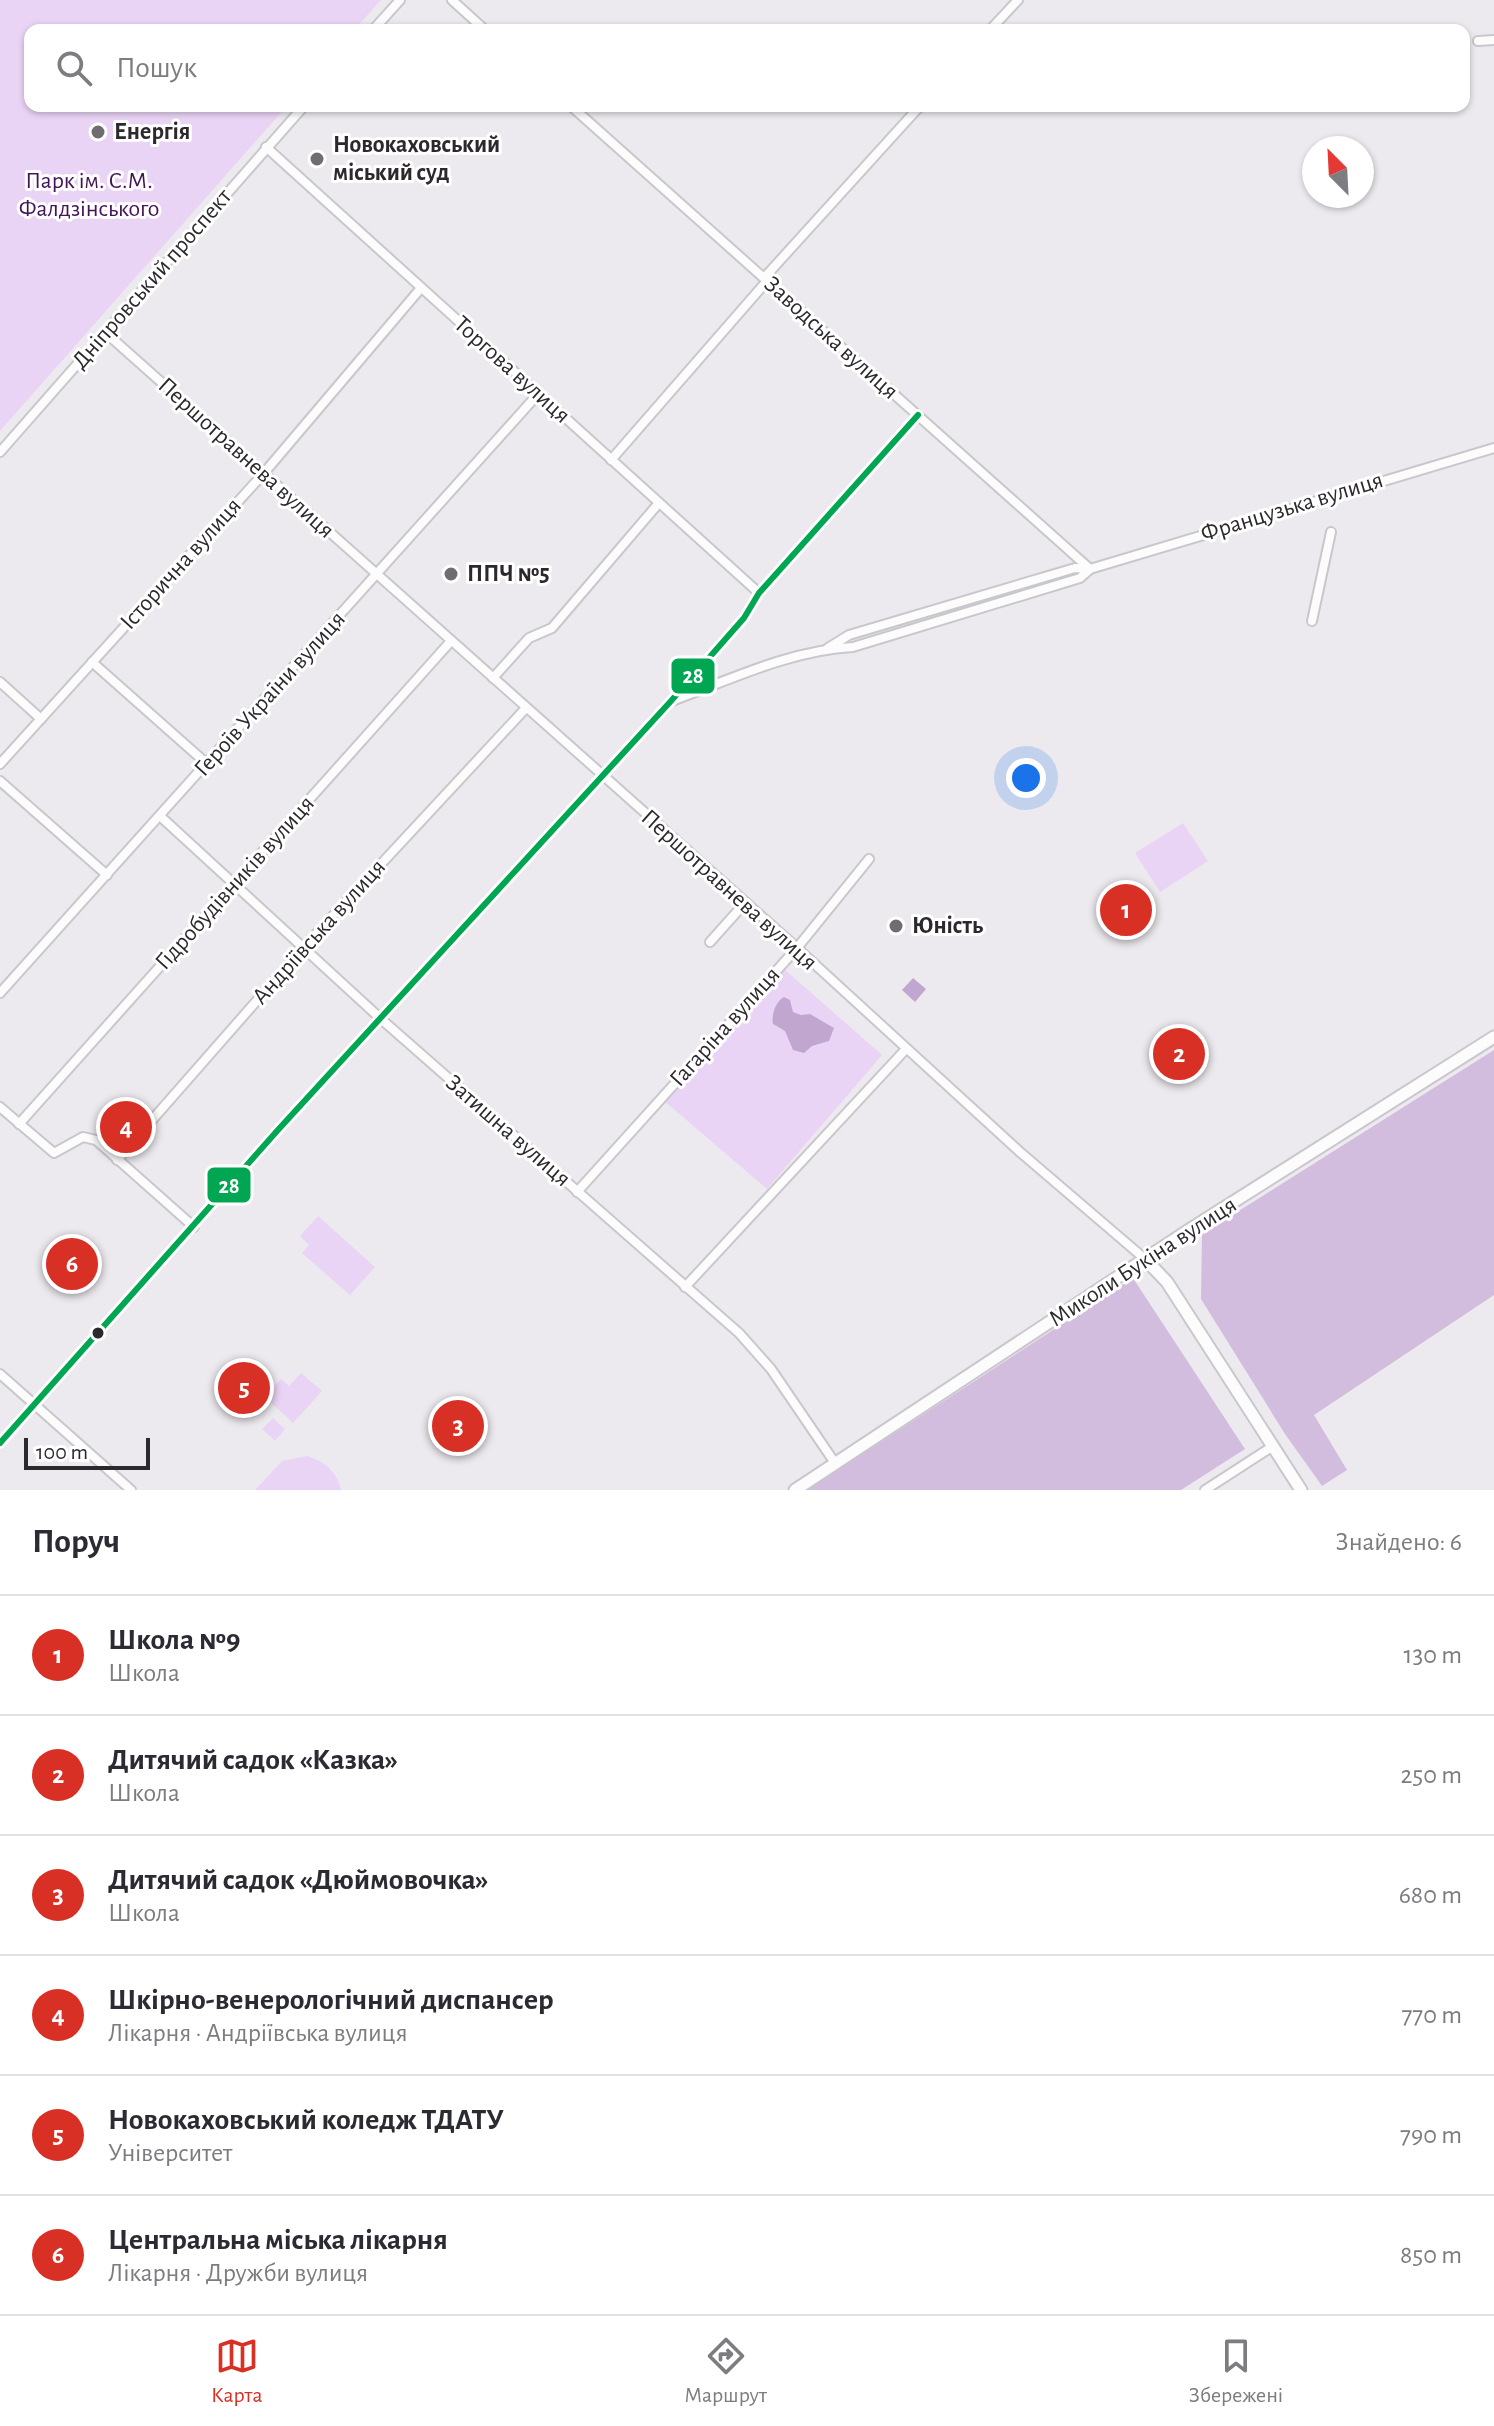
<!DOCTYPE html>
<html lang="uk">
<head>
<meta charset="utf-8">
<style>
	:root { --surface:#fff; --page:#f7f7f7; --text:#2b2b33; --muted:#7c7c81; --line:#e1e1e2; --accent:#d93025 }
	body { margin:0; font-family:"Alegreya Sans",sans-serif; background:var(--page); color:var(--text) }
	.compass { position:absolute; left:1302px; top:136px; width:72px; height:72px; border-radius:50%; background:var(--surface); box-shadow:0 2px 6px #0004; rotate:336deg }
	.scale { position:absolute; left:24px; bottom:20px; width:126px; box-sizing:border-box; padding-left:8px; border:4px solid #2c292d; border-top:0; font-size:22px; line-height:28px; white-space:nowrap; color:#2c292d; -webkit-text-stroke:6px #fff; paint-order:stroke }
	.you { position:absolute; left:1026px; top:778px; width:28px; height:28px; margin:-20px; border:6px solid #fff; border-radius:50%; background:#1a73e8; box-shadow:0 0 0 12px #1a73e833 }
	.badge { display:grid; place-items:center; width:52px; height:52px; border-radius:50%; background:var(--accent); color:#fff; font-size:26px; font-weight:700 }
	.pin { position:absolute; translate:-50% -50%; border:4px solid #fff; box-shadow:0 2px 8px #0006 }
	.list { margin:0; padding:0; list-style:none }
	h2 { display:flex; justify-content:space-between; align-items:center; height:104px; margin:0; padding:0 32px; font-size:34px }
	h2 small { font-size:26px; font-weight:400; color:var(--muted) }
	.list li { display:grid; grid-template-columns:52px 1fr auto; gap:24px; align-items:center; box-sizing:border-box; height:120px; padding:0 32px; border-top:2px solid var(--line) }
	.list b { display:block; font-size:30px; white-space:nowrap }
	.list p { margin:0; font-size:26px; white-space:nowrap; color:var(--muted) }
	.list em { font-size:26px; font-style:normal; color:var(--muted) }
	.icon { flex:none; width:44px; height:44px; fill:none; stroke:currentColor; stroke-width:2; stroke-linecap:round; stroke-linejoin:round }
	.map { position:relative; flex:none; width:1494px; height:1490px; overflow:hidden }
	.search { position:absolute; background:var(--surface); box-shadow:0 2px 6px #0004; left:24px; right:24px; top:24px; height:88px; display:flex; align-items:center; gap:20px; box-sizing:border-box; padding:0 28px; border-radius:16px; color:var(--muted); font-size:30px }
	.sheet { height:824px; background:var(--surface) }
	nav { display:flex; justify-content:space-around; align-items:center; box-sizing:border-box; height:112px; border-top:2px solid var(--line); background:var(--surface); font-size:22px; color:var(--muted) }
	nav a { display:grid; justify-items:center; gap:4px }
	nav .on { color:var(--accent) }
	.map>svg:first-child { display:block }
	.green { fill:#ead4f6 }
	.forest { fill:#d3bdde }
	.water { fill:#c1a7d0 }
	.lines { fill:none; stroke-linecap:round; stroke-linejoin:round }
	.street-casing { stroke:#cac7cc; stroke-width:12 }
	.secondary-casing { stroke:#cac7cc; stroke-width:15 }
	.street { stroke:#fcfcfd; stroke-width:8 }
	.secondary { stroke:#fcfcfd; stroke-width:11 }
	.bus-1-casing { stroke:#fff; stroke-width:12 }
	.bus-1 { stroke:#00a651; stroke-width:6 }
	.poi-dot { fill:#706d71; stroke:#fff; stroke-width:3 }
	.bus-dot { fill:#2c292d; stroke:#fff; stroke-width:3 }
	.labels { text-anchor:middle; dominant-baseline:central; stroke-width:6; stroke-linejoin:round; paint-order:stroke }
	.poi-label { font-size:24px; font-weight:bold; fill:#2c292d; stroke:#fff; text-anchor:start }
	.park-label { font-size:24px; fill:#431459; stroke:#fff }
	.street-label { font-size:24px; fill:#2c292d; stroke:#fff }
	.line-badge { stroke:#fff; stroke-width:3 }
	.badge-label { font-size:22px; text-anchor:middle; font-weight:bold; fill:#fff }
</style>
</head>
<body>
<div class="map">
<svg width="1494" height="1490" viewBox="0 0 1494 1490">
	<rect width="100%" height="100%" fill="#edeaef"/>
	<g class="green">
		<polygon points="0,0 381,0 354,30 30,30 30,106 287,106 0,431"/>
		<polygon points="1183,823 1208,861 1160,892 1135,853"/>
		<polygon points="783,968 882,1055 767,1189 663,1100"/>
		<polygon points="318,1216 375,1267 350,1295 302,1253 309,1245 300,1236"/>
		<polygon points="301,1373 322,1391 293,1423 264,1396 281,1379 289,1386"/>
		<polygon points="273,1418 285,1429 275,1441 262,1429"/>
		<path d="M307,1456C325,1461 337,1472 341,1490H255L282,1461Z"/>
	</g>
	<g class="forest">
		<polygon points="1494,1050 1494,1295 1314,1415 1347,1470 1322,1486 1285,1434 1201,1299 1202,1234"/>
		<polygon points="1133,1278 1245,1449 1181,1490 807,1490"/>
	</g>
	<g class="water">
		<polygon points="913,978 926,989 915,1002 902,990"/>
		<path d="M784,997L790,1000L793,1012L801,1015L810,1014L834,1028L829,1041L812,1046L804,1053L793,1050L785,1031L773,1024C771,1015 776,1001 784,997Z"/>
	</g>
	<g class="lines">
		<defs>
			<g id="street">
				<polyline points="452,0 485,30"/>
				<polyline points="373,30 400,0"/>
				<polyline points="990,30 1018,0"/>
				<polyline points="1478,41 1494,40"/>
				<polyline points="571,106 1090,569"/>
				<polyline points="266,147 759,593"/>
				<polyline points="764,278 920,106"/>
				<polyline points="106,333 797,948 1020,1152 1145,1259"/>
				<polyline points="0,452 304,106"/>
				<polyline points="611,460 767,281"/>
				<polyline points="1312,621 1331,532"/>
				<polyline points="828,648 849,635 1075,568 1090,569 1494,448"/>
				<polyline points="92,662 206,763"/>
				<polyline points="493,678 529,638 552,628 658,504"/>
				<polyline points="0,682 41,719"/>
				<path d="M672,701C729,680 791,650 853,647L1080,578L1090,569"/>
				<polyline points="0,764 264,473 421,288"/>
				<polyline points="0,781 107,875"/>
				<polyline points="160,816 381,1019 739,1333 771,1369 835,1463"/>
				<polyline points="710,942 744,904"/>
				<polyline points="0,993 538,394"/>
				<polyline points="0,1107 54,1153 83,1137 96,1140 194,1227"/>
				<polyline points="19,1124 451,641"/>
				<polyline points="117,1160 303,948 526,708"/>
				<polyline points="577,1192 797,948 869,859"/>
				<polyline points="685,1287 906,1049"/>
				<polyline points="0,1374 131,1490"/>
				<polyline points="0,1443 277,1131 671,701 744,618 759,593 918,415"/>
				<polyline points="1205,1490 1273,1446"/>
			</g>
			<g id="secondary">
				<polyline points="1145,1259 1167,1282 1301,1490"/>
				<polyline points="795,1490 1189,1230 1494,1037"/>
			</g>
		</defs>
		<use href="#street" class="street-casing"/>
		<use href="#secondary" class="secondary-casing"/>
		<use href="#street" class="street"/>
		<use href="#secondary" class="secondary"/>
		<defs>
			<polyline id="bus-1" points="0,1443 277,1131 671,701 744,618 759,593 918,415"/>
		</defs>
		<use href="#bus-1" class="bus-1-casing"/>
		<use href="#bus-1" class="bus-1"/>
	</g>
	<g class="poi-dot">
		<circle cx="98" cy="132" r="8"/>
		<circle cx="317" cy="159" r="8"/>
		<circle cx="451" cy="574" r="8"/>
		<circle cx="896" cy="926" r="8"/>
	</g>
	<circle class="bus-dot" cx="98" cy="1333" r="7"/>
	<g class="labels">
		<g class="poi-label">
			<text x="114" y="132">Енергія</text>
			<text x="333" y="145">Новокаховський<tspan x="333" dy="28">міський суд</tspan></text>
			<text x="467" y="574">ППЧ №5</text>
			<text x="912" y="926">Юність</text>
		</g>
		<g class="park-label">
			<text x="89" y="181">Парк ім. С.М.<tspan x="89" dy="28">Фалдзінського</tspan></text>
		</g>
		<g class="street-label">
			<text transform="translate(152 279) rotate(-49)">Дніпровський проспект</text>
			<text transform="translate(831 338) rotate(42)">Заводська вулиця</text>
			<text transform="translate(512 370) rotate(42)">Торгова вулиця</text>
			<text transform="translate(246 458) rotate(42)">Першотравнева вулиця</text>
			<text transform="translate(1292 507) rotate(-17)">Французька вулиця</text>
			<text transform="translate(181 564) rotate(-48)">Історична вулиця</text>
			<text transform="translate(270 694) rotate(-48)">Героїв України вулиця</text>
			<text transform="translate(235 883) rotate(-48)">Гідробудівників вулиця</text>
			<text transform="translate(729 890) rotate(42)">Першотравнева вулиця</text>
			<text transform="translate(319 932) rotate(-48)">Андріївська вулиця</text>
			<text transform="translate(725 1027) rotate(-48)">Гагаріна вулиця</text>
			<text transform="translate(508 1131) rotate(41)">Затишна вулиця</text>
			<text transform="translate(1143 1262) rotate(-33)">Миколи Букіна вулиця</text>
		</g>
	</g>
	<g class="line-badge">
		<rect x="670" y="657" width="46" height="38" rx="8" fill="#00a651"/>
		<rect x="206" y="1166" width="46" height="38" rx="8" fill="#00a651"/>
	</g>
	<g class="badge-label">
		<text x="693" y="683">28</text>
		<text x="229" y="1193">28</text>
	</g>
</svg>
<svg class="compass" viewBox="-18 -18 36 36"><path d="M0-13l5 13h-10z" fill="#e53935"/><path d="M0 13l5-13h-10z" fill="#7c7c81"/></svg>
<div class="scale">100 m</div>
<div class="you"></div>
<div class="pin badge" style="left:1126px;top:910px">1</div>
<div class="pin badge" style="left:1179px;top:1054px">2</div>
<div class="pin badge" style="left:458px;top:1426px">3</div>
<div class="pin badge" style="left:126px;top:1127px">4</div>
<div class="pin badge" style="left:244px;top:1388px">5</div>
<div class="pin badge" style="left:72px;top:1264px">6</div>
<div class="search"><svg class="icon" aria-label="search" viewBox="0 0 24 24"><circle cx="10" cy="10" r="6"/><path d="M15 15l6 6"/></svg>Пошук</div>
</div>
<section class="sheet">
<h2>Поруч<small>Знайдено: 6</small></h2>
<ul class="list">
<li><span class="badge">1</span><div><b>Школа №9</b><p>Школа</p></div><em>130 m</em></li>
<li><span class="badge">2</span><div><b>Дитячий садок «Казка»</b><p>Школа</p></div><em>250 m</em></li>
<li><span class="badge">3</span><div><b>Дитячий садок «Дюймовочка»</b><p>Школа</p></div><em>680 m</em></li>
<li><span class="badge">4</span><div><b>Шкірно-венерологічний диспансер</b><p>Лікарня · Андріївська вулиця</p></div><em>770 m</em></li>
<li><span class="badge">5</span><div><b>Новокаховський коледж ТДАТУ</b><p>Університет</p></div><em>790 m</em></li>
<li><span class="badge">6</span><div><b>Центральна міська лікарня</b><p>Лікарня · Дружби вулиця</p></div><em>850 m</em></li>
</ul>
</section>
<nav>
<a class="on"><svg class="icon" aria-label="map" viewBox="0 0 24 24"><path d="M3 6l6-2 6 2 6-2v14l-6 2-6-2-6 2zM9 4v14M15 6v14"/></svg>Карта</a>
<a><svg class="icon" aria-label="directions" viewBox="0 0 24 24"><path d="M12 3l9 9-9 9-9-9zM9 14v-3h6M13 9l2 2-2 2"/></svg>Маршрут</a>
<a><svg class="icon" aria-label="saved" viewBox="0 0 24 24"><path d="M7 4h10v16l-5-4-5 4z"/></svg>Збережені</a>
</nav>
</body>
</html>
